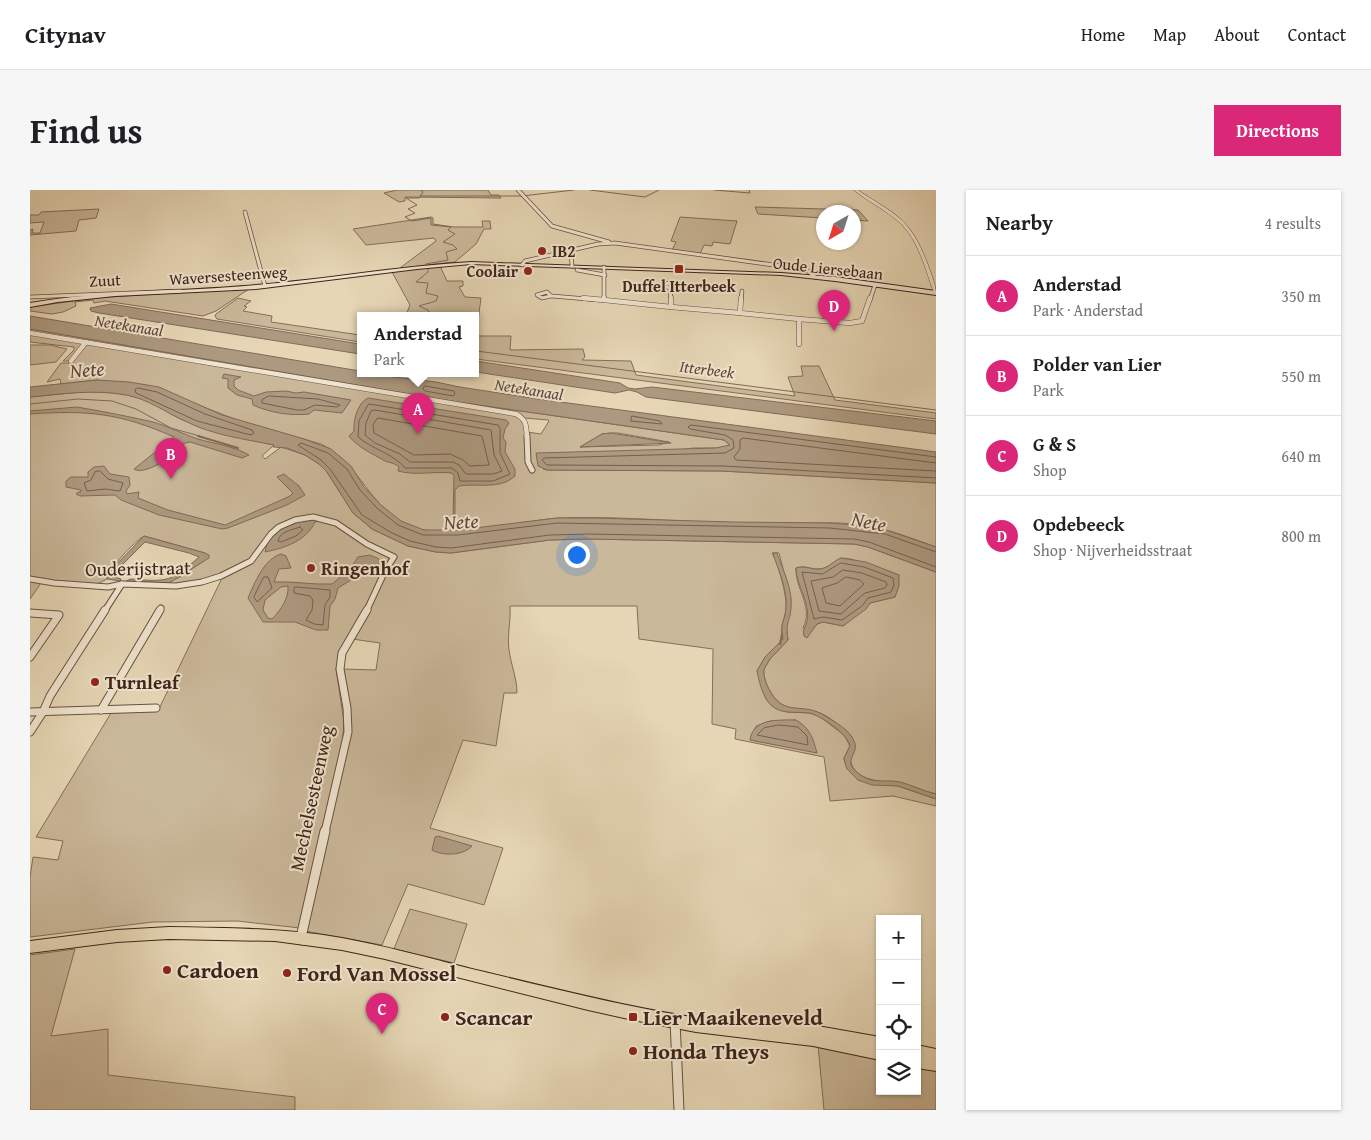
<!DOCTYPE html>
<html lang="en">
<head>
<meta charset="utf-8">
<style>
	:root { --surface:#fff; --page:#f6f6f6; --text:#202124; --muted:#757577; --line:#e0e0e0; --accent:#db2777 }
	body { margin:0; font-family:"Gentium Book Plus",serif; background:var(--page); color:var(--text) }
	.controls { position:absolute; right:15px; bottom:15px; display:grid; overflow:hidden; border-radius:0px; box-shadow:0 1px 4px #0004 }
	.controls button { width:45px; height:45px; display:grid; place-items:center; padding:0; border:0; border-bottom:1px solid var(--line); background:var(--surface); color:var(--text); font:25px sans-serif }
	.compass { position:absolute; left:786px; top:15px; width:45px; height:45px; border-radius:50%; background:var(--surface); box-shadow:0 1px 4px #0004; rotate:219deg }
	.you { position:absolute; left:546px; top:364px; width:18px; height:18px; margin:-12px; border:4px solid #fff; border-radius:50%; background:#1a73e8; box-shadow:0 0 0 8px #1a73e833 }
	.badge { display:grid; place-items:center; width:32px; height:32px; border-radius:50%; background:var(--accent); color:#fff; font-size:16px; font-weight:700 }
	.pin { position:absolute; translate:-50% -41px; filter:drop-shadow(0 1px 2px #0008) }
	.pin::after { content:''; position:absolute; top:26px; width:18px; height:15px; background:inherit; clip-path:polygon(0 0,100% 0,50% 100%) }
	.popup { position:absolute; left:327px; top:122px; width:122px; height:65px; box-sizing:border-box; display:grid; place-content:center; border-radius:0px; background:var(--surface); filter:drop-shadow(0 1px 4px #0005); font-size:16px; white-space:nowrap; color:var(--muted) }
	.popup b { font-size:19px; color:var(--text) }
	.popup::after { content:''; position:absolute; left:50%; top:100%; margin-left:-10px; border:10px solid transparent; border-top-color:var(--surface) }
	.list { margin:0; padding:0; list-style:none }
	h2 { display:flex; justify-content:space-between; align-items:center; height:65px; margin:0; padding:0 20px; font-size:21px }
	h2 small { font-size:16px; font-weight:400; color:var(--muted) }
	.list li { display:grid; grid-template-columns:32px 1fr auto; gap:15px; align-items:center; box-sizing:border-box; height:80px; padding:0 20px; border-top:1px solid var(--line) }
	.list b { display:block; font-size:19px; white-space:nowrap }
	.list p { margin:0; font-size:16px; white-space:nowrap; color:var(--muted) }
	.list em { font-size:16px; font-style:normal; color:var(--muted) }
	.icon { flex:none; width:28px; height:28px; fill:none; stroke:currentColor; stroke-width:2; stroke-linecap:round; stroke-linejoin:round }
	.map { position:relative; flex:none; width:906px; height:920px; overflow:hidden; border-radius:0px }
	header { display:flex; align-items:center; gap:30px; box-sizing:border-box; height:70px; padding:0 25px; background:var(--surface); border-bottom:1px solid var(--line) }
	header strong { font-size:24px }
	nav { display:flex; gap:28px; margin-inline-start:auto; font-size:18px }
	.intro { display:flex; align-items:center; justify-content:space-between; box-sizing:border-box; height:120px; padding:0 30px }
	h1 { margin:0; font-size:35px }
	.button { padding:12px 22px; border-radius:0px; background:var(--accent); color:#fff; font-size:18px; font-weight:700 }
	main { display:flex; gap:30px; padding:0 30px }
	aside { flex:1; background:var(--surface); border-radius:0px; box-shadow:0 1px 4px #0004 }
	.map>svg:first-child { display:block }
	.green { fill:#cab89a; stroke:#846e59; fill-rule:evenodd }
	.water { fill:#ad9980; stroke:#816a56; fill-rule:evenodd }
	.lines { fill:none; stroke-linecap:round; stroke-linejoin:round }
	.shore { stroke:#765e4c; stroke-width:1 }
	.stream-far1 { stroke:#816a56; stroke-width:1 }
	.stream { stroke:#816a56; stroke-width:2 }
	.minor-far4-casing { stroke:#69503f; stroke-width:4.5 }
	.minor-far3-casing { stroke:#69503f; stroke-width:5.5 }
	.minor-far2-casing { stroke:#69503f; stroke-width:7 }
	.minor-far1-casing { stroke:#69503f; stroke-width:9 }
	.minor-casing { stroke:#69503f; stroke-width:11 }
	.tertiary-casing { stroke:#69503f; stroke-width:1 }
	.secondary-casing { stroke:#3f2418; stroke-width:2 }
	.primary-casing { stroke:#3f2418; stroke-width:2 }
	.minor-far4 { stroke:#efe4cf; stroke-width:3 }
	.minor-far3 { stroke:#efe4cf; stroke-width:4.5 }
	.minor-far2 { stroke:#efe4cf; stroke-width:5 }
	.minor-far1 { stroke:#efe4cf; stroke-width:7 }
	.minor { stroke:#efe4cf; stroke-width:9 }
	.tertiary { fill:#efe4cf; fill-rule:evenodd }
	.secondary { fill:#efe4cf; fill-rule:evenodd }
	.primary { fill:#e6d6b5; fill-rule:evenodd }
	.poi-dot { fill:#8f2418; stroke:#efe4cf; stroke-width:2 }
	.labels { text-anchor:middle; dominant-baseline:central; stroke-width:4; stroke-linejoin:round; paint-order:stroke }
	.far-poi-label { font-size:16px; font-weight:bold; fill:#3f2418; stroke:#efe4cf; text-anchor:start }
	.far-street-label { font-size:16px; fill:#3f2418; stroke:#efe4cf }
	.far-water-label { font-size:16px; font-style:italic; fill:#604737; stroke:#efe4cf }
	.street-label { font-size:19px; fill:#3f2418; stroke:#efe4cf }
	.poi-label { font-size:19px; font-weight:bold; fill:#3f2418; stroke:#efe4cf; text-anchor:start }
	.water-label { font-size:20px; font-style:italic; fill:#604737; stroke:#efe4cf }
	.near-poi-label { font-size:22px; font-weight:bold; fill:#3f2418; stroke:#efe4cf; text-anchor:start }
</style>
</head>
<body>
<header>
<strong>Citynav</strong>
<nav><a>Home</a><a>Map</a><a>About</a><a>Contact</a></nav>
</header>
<div class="intro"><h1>Find us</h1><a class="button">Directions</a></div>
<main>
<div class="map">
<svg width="906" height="920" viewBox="0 0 906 920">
	<rect width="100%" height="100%" fill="#e6d6b5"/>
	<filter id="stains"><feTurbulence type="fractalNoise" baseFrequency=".004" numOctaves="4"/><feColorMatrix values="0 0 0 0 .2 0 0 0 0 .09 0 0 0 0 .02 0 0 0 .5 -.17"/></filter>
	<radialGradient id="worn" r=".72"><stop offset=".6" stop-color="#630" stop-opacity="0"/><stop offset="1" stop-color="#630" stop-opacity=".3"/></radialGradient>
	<g class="green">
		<polygon points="367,0 458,0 461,5 469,5 471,8 375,7 375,11 369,12 354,3"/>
		<polygon points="725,17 828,20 838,31 824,30 824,22 794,22 793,28 728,24"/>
		<polygon points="69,19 66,28 49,30 46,41 0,45 0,40 3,39 2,43 10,43 14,32 0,33 0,25 9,25 11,22"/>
		<polygon points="401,27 403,28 403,34 424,37 453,37 452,31 460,31 461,39 454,39 446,54 425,72 370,78 406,51 404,48 336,55 323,39"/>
		<polygon points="650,27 707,31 700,54 683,52 682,56 674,55 670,64 642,60 646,52 641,51"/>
		<polygon points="410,76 417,91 433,91 433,96 429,97 435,107 451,108 446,146 481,146 480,160 553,159 555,167 552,170 601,171 606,185 765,206 758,187 773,186 771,176 789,176 805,210 906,223 906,229 446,169 446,125 376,125 380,115 362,82"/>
		<polygon points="218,98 219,99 186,121 173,126 75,111 64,113 63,110 45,112 46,116 33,122 22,124 0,121 0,117 65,108"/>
		<polygon points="208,108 221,111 214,116 217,117 213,121 242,126 241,132 330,145 330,152 187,129 185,126 186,124"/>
		<path d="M0,139L421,211L694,250L700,255L695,258H663L513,279L517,280L692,281L906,293V357C883,349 862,340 838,336C818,332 798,333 777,333C743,333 709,333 675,332C626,330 577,326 528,328C489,331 417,350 382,337C339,320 331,273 291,254L207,230L166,214L67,190L31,194L30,189L17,192L31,173H39L41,171H33L44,160V157L0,152ZM494,228L518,230L519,231L511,244L497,242ZM581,243H588L639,252L629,255L550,257L572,244Z"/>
		<polygon points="0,155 20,155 37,159 26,172 0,175"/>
		<path d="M51,202C75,201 102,203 124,214C135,220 146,228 158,232C186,242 215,249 244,255L232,266L235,269L251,257L275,265L289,274L297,282L323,323L342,339L378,356L406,362L421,363L520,350L558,349L824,354L838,357L906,382V604C896,602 886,597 876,595C857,590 825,595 820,569C824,562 825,551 819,544C810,537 801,527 790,523C768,515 753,525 740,501C736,494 733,486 734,479L740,469L758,450L756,435L761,410L749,363H742C748,373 757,405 756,418C755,431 749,434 753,449L735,467L727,481L736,509L757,522L779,523L789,526L814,545L820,556L814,568L815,573L828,590L868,596L906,609V616L863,606L800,611L794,567L705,549L706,539L682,534L683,459L609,449L607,416H480C481,430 477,446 479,460C481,475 487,488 487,503H474L466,556L433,550L400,638L473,658L454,715L378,694L352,755L275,741L318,555L313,479L346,480L350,453L322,449L336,428L359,376L365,370L360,367L330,428L310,460L306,479L314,532L312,557L270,738L207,731L123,732L0,747V687L3,667L28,670L33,651L6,647L81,523L128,521L192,388L146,398L91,396L96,391L130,393L148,388L175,370V363L114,346C104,352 78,379 77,389L61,397L11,393L0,409V207ZM811,368L821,369L869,385L865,407L840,413L813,436L793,432L787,434L784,438H773C784,417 765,399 766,378C775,375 779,379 788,379C798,379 803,372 811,368ZM766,530L787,562L720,550L726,536L740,531Z"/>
		<polygon points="380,719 437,734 424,773 364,759"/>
		<polygon points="45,759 21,846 78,839 78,885 265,907 265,920 0,920 0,765"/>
		<polygon points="788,855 850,868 850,901 887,901 887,877 906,881 906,920 794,920"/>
	</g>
	<g class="water">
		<polygon points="81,114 330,154 330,164 69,123 61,121 60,118"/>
		<polygon points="0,126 330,181 330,183 406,192 430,197 508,209 906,262 906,293 692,281 517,280 508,276 506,263 686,258 700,255 694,250 421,211 0,139"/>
		<polygon points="446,171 590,193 598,198 605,199 622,197 906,231 906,244 616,207 607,202 599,200 585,203 446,182"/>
		<path d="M194,184L211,187L204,190V196L208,200L224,206L236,202L256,201L266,203L274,202L321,210L312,223L284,220L279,224C260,226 241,223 223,215L222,209L207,205L198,198V189L192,188Z"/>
		<path d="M67,190L99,192L129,197L192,225L274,249L301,259L321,276L334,297L351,315L371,331L394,340H428L527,328H564L704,332L800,333L837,336L856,340L906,357V382L838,357L824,354L558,349L520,350L421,363L406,362L378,356L342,339L323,323L297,282L289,274L275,265L257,258L243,257L244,255C214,249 182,245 155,231C135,222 118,209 96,205C64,199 32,204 0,207V197Z"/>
		<path d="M338,208L476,230L479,233L475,239L473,248L476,252L475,262L485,279V286C470,300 448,293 429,296L425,300V329H423L424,286L422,283C403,281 386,286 368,281L369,277C365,273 360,273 355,271C343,264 327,257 319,246L324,241C323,232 327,213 338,208Z"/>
		<path d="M47,217C70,221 91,225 114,230C132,233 150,243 168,249C185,254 204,256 219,265L212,268L160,252C151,253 150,258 144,263C136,271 113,285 104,279L144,247C90,223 58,220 0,224V221Z"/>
		<polygon points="581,243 641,253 550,257 572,244"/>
		<polygon points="74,276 80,284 99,287 100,295 96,301 97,304 109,302 108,308 138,320 195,335 260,306 263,303 247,287 254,284 269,296 275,305 257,315 198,338 192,339 129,325 91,310 85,305 50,306 46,304 48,302 51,302 51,300 36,297 36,291 41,287 58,287 58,282 64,277"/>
		<path d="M282,329L291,330L285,332C276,351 255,358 235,362C238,340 263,331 282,329Z"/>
		<path d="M114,346L175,363L179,365V368L139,393L96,391L101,389C138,392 141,392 169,367L159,363L115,352L81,386L91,389L90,391L77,389L80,381Z"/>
		<path d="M743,363H747C753,380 763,400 761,418C760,433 755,431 758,450L740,469L734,479C733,486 736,494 740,501C755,528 773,511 795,526C805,532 820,540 824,551C831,565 808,571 832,586C844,594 857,589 870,592C882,595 893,601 906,604V609L868,596L842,595L828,590L817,579L815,573L814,568L820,556C818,544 790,525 779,523C767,521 752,525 742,516C733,509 729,491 727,481L735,467L753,449C750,430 755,433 756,418C758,400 748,380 743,363Z"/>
		<path d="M251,364L256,366L261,378L249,379L244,392C264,391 282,395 302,394L320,379L328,367L340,365L349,369V374L340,384L324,388L308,398L305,409L300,416L298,440H286L265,432H233L218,408C225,392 234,369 251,364ZM258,396C259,408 251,420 242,429L238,428L233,420L235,410L251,397Z"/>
		<path d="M811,368L836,372L869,385V396L865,407L840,413L836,419L813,436L793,432L787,434L777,448L774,446C772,439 776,437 777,431C781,413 766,395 766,378C776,375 781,380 790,379C799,378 803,371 811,368Z"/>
		<path d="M766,530C780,538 783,548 787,563L720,550C723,528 749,530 766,530Z"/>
		<path d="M408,646L442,656C433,666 413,666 402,660L405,647Z"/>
	</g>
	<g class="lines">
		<g class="shore">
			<polygon points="395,196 424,201 425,204 423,206 395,201 393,199"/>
			<polygon points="108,198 127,202 175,224 222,240 224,243 221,245 167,231 106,203 105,200"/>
			<polygon points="239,206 288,209 310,215 307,217 285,215 274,220 267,220 232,213 232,210"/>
			<path d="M339,214L468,235L470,238V263L480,284L463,291H430L428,283L422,278H375C364,264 342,259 328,247L329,231Z"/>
			<polygon points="345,220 461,240 464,265 472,281 463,284 436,284 429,275 423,272 380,272 370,264 345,253 335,245 336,233 341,221"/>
			<polygon points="602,226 630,231 632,234 601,231"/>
			<polygon points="348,228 452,246 459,275 440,276 433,270 420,264 384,265 344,243 343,235"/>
			<polyline points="906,267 661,235 658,237 660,239 695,245 703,250 704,258 695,263 514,268 512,270 517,275 693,276 906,288"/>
			<polyline points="906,273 713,248 710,250 710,259 704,267 706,270 906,281"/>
			<polygon points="70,281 78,289 93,293 90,301 75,299 57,301 54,293 61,290 65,282"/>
			<path d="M270,337L273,340L266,346L251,352L248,351C250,341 262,340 270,337Z"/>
			<polyline points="906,362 855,344 800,338 527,333 428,345 393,345 368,335 348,319 330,300 317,279 298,263 271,253 268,255 291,270 300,279 332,325 362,343 380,351 406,357 421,358 520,345 558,344 824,349 839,352 906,377"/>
			<polygon points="811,373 834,377 863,388 864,395 861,402 838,408 832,416 812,430 793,427 784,429 772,382 792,384"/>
			<polygon points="813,380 832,383 856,392 857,395 855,398 835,403 811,424 789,421 781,391 803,387"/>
			<polygon points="234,387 238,387 242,398 227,412 224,407"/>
			<polygon points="816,387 830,390 834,394 810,416 796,413 792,398 807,393"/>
			<polygon points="266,397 300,400 300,407 295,415 293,435 284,434 276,430 282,420 283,410 280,406 264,403 264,398"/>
			<polygon points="749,535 768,537 777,546 778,555 727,545 734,538"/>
		</g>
		<g class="stream-far1">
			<polyline points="391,0 393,2 389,8 376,8 387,15 378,19 385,23 375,27 382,31 401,28 401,35 421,37 418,40 425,44 413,52 423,55 427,59 416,62 418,70 396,74"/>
			<polyline points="560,0 615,7 629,0"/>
			<polyline points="684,0 720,3 719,0"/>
			<polyline points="390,6 492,6 544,0"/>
			<polyline points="398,78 398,82 386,92 398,93 396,103 408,106 406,111 389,116 398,120 401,125"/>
			<polyline points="446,161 906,220"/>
			<polyline points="0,214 48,209 82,211 106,219 141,238 173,247"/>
		</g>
		<g class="stream">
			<polyline points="168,246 208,258"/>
			<polyline points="750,454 752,444"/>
		</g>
		<defs>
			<g id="minor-far4">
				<polyline points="488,0 522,36 579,52"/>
				<polyline points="215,22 235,96"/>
				<polyline points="541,61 542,76"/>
				<polyline points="492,75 495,71 568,54 585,53 751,76 778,81 784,86"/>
				<polyline points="574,77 574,110"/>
				<polyline points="547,80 575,85"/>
				<polygon points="636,93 647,96 640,98 632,95"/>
				<polyline points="640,98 641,110"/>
				<polygon points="517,102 521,106 512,108 507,105"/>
				<polyline points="522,106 569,110"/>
				<polyline points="0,107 150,101"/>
				<polyline points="711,110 712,101"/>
				<polyline points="840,110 845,95"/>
			</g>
			<g id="minor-far3">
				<polyline points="553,108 574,110 574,108"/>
				<polyline points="711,108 710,123 769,129 769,154"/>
				<polyline points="574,110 641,117 641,108"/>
				<polyline points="641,117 710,123"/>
				<polyline points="769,129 820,133 832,131 840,108"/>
				<path d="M0,143L486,224C497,230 496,236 497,247"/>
				<polyline points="41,171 56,152"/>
			</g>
			<g id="minor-far2">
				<polyline points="497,246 498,272 502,280"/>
				<polyline points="0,389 24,393 78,397 92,394 146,396 172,392 191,386 221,371 241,344 249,337 265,330 283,327 306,333 337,354 364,367 355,381 336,422"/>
				<polyline points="74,422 92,394"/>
				<polyline points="129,422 131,418"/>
			</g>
			<g id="minor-far1">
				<polyline points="0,423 29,425 0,467"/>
				<polyline points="71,520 130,420"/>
				<polyline points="0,522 126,518"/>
				<polyline points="0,542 13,522 20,506 75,420"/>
				<polyline points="295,642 318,542 317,518 310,479 312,463 337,420"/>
			</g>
			<g id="minor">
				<polyline points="273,750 272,743 295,641"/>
				<polyline points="645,831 649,920"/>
			</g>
			<path id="tertiary" d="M824,0H828C845,12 865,21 878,37C887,48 893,62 898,75C901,84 906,94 906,104L904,103C895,79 889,50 869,32C856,20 838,12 824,0Z"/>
			<path id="secondary" d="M441,72L751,83L805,87L906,101V105L805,91L751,85L441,74L387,79L226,99L85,106L28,112L0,117V113C75,100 151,102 226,95C298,89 369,76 441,72Z"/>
			<g id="primary">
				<path d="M139,737C197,738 255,738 312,748C355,756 396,767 438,778C526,799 614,822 704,833L706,828L711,826L765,832L850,847V870L783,856L666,842L603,830L558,820L355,769L312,760L245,751L139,749L87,752L0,763V751L87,740Z"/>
				<polygon points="887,855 906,859 906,881 887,878"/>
			</g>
		</defs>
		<use href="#minor-far4" class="minor-far4-casing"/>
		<use href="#minor-far3" class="minor-far3-casing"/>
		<use href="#minor-far2" class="minor-far2-casing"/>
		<use href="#minor-far1" class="minor-far1-casing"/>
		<use href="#minor" class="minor-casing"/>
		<use href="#tertiary" class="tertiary-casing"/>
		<use href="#secondary" class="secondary-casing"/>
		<use href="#primary" class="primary-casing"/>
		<use href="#minor-far4" class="minor-far4"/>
		<use href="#minor-far3" class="minor-far3"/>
		<use href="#minor-far2" class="minor-far2"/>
		<use href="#minor-far1" class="minor-far1"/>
		<use href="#minor" class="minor"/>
		<use href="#tertiary" class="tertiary"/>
		<use href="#secondary" class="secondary"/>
		<use href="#primary" class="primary"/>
	</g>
	<g class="poi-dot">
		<circle cx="512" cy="61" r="5"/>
		<rect x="644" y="74" width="10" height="10" rx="2.5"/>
		<circle cx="498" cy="81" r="5"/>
		<circle cx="281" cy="378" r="5"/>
		<circle cx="65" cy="492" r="5"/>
		<circle cx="137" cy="780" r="5"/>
		<circle cx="257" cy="783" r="5"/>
		<circle cx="415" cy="827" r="5"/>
		<rect x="598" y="822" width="10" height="10" rx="2.5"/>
		<circle cx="603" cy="861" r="5"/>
	</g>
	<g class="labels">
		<g class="far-poi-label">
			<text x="522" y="61">IB2</text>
			<text x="488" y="81" text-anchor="end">Coolair</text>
			<text x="649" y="96" text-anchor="middle">Duffel Itterbeek</text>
		</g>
		<g class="far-street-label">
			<text transform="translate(798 78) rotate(6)">Oude Liersebaan</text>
			<text transform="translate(198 85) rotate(-4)">Waversesteenweg</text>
			<text transform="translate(75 90) rotate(-3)">Zuut</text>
		</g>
		<g class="far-water-label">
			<text transform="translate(99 135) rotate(9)">Netekanaal</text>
			<text transform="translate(677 179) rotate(7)">Itterbeek</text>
			<text transform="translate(499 199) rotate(9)">Netekanaal</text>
		</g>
		<g class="street-label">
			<text transform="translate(108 378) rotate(-1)">Ouderijstraat</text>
			<text transform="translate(281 608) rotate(-78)">Mechelsesteenweg</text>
		</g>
		<g class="poi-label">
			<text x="291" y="378">Ringenhof</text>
			<text x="75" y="492">Turnleaf</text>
		</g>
		<g class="water-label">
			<text transform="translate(57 179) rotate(-4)">Nete</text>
			<text transform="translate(431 331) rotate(-3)">Nete</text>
			<text transform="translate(839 331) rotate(11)">Nete</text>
		</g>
		<g class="near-poi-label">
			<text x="147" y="780">Cardoen</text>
			<text x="267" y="783">Ford Van Mossel</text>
			<text x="425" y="827">Scancar</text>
			<text x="613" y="827">Lier Maaikeneveld</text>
			<text x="613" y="861">Honda Theys</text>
		</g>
	</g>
	<rect width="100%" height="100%" filter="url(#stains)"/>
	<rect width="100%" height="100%" fill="url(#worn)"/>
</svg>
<div class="controls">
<button>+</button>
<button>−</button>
<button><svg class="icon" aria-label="locate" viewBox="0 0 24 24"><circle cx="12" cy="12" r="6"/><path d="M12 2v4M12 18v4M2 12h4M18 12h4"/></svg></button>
<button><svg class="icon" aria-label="layers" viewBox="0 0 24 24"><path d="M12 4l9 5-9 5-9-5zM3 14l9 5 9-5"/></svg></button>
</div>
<svg class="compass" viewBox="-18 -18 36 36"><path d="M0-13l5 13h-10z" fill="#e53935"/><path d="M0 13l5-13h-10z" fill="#757577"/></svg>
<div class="you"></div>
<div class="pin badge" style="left:388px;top:244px">A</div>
<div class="popup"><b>Anderstad</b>Park</div>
<div class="pin badge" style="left:141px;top:289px">B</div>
<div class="pin badge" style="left:352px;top:844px">C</div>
<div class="pin badge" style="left:804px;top:141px">D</div>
</div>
<aside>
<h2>Nearby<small>4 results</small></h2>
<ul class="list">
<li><span class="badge">A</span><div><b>Anderstad</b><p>Park · Anderstad</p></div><em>350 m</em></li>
<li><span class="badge">B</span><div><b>Polder van Lier</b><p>Park</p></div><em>550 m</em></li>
<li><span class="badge">C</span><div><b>G &amp; S</b><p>Shop</p></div><em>640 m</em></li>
<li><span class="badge">D</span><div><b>Opdebeeck</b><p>Shop · Nijverheidsstraat</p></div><em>800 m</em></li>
</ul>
</aside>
</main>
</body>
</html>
